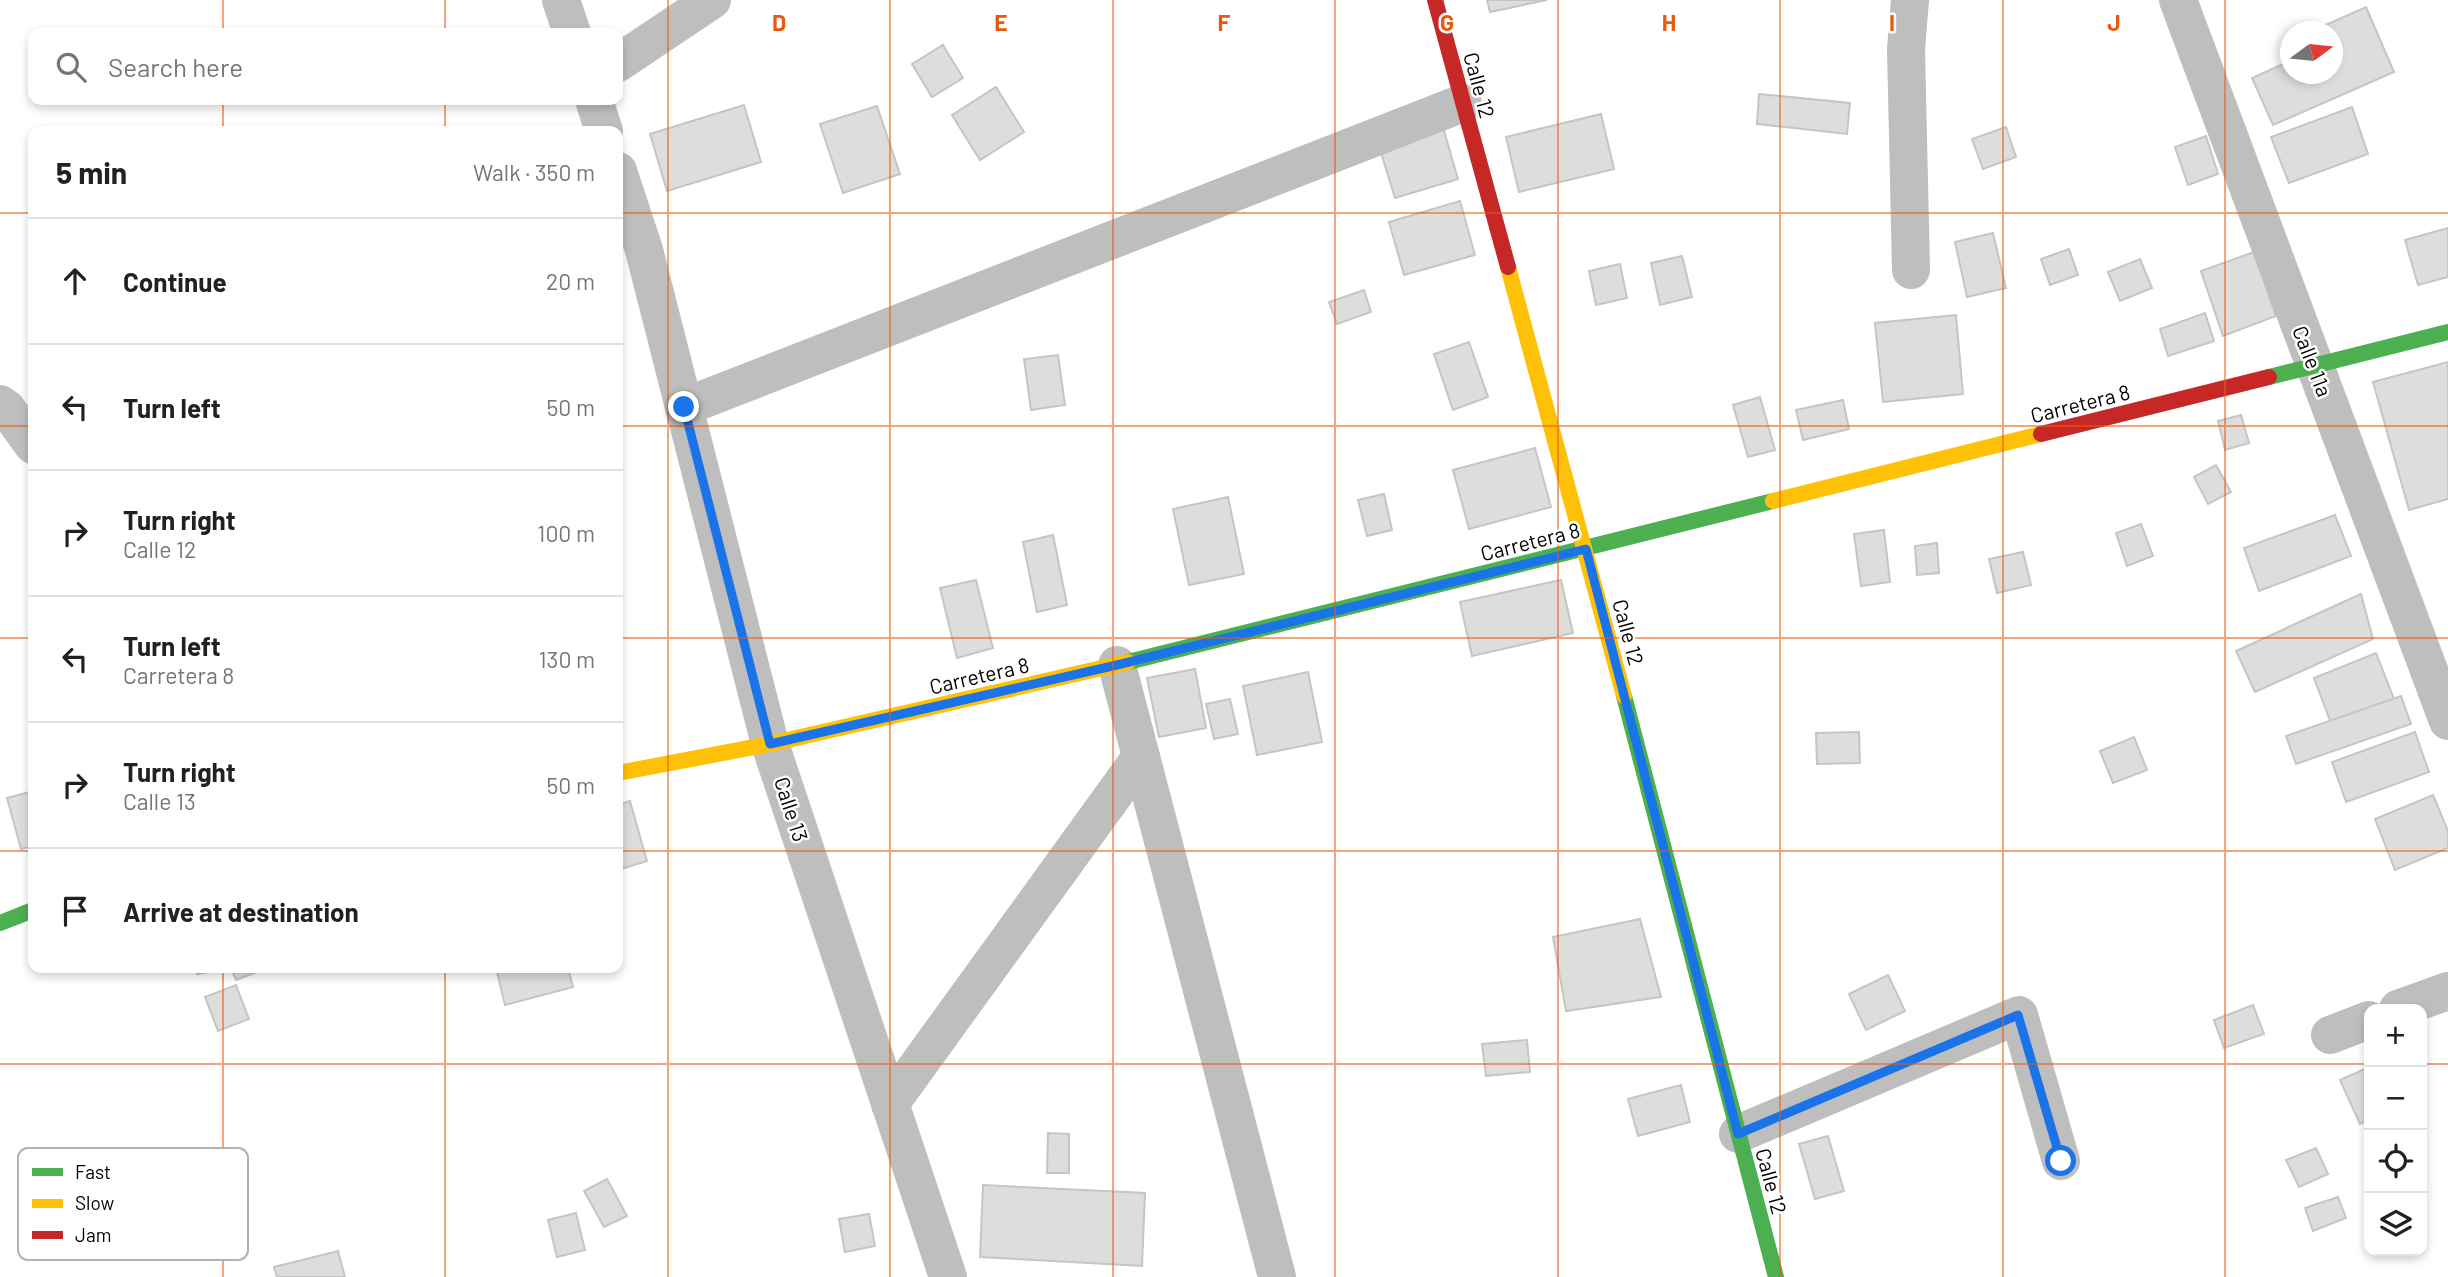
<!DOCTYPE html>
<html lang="en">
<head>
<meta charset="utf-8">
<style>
	:root { --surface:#fff; --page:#f2f2f2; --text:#202124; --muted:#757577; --line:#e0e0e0 }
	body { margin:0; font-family:Barlow,sans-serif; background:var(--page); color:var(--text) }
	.controls { position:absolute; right:21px; bottom:21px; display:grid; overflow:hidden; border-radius:14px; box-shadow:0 4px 10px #0003 }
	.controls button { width:63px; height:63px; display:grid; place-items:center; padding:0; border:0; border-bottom:2px solid var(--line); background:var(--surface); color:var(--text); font:35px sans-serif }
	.compass { position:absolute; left:2280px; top:21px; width:63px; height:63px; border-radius:50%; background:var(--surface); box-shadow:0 4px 10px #0003; rotate:75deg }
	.stop { position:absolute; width:21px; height:21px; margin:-16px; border:5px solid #1a73e8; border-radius:50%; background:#fff }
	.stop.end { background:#1a73e8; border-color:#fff; box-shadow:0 2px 7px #0008 }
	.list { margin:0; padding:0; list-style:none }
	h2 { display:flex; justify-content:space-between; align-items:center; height:91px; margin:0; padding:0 28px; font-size:30px }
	h2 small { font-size:23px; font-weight:400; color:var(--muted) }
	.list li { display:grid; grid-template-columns:46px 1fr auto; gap:21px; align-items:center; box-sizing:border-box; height:126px; padding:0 28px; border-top:2px solid var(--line) }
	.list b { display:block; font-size:26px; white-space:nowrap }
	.list p { margin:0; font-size:23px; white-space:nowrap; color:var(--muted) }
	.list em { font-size:23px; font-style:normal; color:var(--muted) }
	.icon { flex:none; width:38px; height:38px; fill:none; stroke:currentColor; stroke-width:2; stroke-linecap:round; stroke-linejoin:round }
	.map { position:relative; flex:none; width:2448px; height:1277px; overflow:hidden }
	.search { position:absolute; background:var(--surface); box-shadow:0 4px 10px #0003; left:28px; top:28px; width:595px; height:77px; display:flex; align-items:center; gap:18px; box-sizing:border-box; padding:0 24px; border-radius:14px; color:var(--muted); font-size:26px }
	.panel { position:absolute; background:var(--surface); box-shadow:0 4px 10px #0003; left:28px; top:126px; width:595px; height:847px; border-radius:14px }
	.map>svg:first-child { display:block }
	.building { fill:#ddd; stroke:#c5c5c5; stroke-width:2 }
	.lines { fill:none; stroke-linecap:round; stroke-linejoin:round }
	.street { stroke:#bebebe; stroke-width:38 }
	.fast { stroke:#4caf50; stroke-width:16 }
	.slow { stroke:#ffc107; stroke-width:16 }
	.jam { stroke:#c62828; stroke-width:16 }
	.route { stroke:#1a73e8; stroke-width:9 }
	.grid { fill:none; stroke:#e8590c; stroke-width:2; stroke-opacity:0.55 }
	.labels { text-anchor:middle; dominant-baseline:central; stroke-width:5; stroke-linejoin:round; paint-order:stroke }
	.street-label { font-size:21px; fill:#000; stroke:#fff }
	.key { fill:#fff; stroke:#b2b2b2; stroke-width:2 }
	.key-label { font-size:19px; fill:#000 }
	.grid-label { font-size:23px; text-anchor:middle; font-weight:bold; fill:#e8590c; stroke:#fff; stroke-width:5; stroke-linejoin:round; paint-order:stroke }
</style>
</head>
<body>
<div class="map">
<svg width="2448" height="1277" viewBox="0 0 2448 1277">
	<rect width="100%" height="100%" fill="#fff"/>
	<g class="building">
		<polygon points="1487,0 1547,0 1490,12"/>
		<polygon points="2366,7 2394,72 2273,125 2252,78 2290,61 2290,74 2332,74 2332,32 2310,32"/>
		<polygon points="943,45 963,78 932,97 912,64"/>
		<polygon points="996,87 1024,132 980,160 952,115"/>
		<polygon points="1759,94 1850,103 1847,134 1757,124"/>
		<polygon points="744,105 761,162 667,191 650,134"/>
		<polygon points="877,106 900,174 843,193 820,124"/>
		<polygon points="2352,107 2368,154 2289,183 2271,137"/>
		<polygon points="1601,114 1614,169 1519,192 1506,137"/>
		<polygon points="1442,124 1458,179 1395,198 1378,143"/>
		<polygon points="2006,127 2016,157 1983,169 1972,139"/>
		<polygon points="2206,136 2218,174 2188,185 2175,147"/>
		<polygon points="1460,201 1475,255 1404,275 1389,222"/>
		<polygon points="2448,228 2448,277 2418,285 2405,240"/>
		<polygon points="1993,233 2006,288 1967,297 1955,242"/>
		<polygon points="2069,249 2078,275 2050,285 2041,259"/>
		<polygon points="2254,252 2276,316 2223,336 2201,271"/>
		<polygon points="1682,256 1692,297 1660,305 1651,263"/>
		<polygon points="2140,259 2152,288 2120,301 2108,272"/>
		<polygon points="1620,264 1627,298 1596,305 1589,271"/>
		<polygon points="1364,290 1371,312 1337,324 1329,302"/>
		<polygon points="2205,313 2214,341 2168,356 2160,329"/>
		<polygon points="1956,315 1963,394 1883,402 1875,323"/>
		<polygon points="1469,342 1488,397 1453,410 1434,354"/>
		<polygon points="1058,355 1065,405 1031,410 1024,359"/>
		<polygon points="2448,362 2448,499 2409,510 2373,382"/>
		<polygon points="1760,397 1775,450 1748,457 1733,405"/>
		<polygon points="1843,400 1849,429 1803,440 1796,410"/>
		<polygon points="2241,415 2249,443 2225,450 2218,421"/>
		<polygon points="1535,448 1551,507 1469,529 1453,470"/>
		<polygon points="2216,465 2231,492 2208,504 2194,477"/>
		<polygon points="1384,494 1392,530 1367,536 1358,500"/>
		<polygon points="1228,497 1244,574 1189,585 1173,509"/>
		<polygon points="2335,515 2351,556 2259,591 2244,548"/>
		<polygon points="2141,524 2153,556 2127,566 2116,533"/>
		<polygon points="1884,530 1890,582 1861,586 1854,534"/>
		<polygon points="1053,535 1067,605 1037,612 1023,542"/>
		<polygon points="1937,543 1939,573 1917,575 1915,546"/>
		<polygon points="2023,552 2031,585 1997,593 1989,559"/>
		<polygon points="976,580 993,648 957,658 940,588"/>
		<polygon points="1561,580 1573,633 1472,656 1460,602"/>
		<polygon points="2361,594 2373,639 2255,692 2236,651"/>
		<polygon points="2376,653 2394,699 2331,723 2314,678"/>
		<polygon points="1195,669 1206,728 1159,737 1147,678"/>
		<polygon points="1308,672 1322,742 1257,755 1243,686"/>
		<polygon points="2401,696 2411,724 2296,764 2286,736"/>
		<polygon points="1230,699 1238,734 1214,739 1206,704"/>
		<polygon points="1859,732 1860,763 1817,764 1816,733"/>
		<polygon points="2415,732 2429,772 2346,802 2332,762"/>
		<polygon points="2134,737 2147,770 2113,783 2100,751"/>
		<polygon points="33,791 33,846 21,849 7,798"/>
		<polygon points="2433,795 2448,831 2448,848 2395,870 2375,819"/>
		<polygon points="630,801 647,861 618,870 618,805"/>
		<polygon points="1640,919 1661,997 1566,1011 1553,937"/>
		<polygon points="196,968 220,968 220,970 197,974"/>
		<polygon points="231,968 255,968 257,972 236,980"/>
		<polygon points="496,968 568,968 573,987 505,1005"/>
		<polygon points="1888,975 1905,1011 1866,1030 1849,994"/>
		<polygon points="236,985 249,1019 218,1031 205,997"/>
		<polygon points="2253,1005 2264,1034 2224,1048 2214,1020"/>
		<polygon points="1527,1040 1530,1072 1486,1076 1482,1044"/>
		<polygon points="2369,1067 2369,1120 2360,1124 2340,1080"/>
		<polygon points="1681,1085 1690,1122 1638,1136 1628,1099"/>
		<polygon points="1048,1133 1069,1134 1069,1173 1047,1173"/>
		<polygon points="1828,1136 1844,1191 1815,1199 1799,1144"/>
		<polygon points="2316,1148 2328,1174 2299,1187 2286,1160"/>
		<polygon points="607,1179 627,1216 604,1227 584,1191"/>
		<polygon points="983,1185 1145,1193 1142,1266 980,1257"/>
		<polygon points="2338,1197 2346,1218 2313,1231 2305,1208"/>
		<polygon points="576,1213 585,1250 557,1257 548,1220"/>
		<polygon points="869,1214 875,1246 845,1252 839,1219"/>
		<polygon points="338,1251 345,1277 277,1277 274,1267"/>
	</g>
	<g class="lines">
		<g class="street">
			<polyline points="561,0 572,33"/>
			<polyline points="1910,0 1906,49 1911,270"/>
			<polyline points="2178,0 2448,721"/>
			<polyline points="618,63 712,0"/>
			<polyline points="594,100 604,131"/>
			<polyline points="618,171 644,250 770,744 948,1277"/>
			<polyline points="0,404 7,409 33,445"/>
			<polyline points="684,407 1463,103"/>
			<polyline points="1117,665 1277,1277"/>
			<polyline points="2398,1009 2448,991"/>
			<polyline points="2330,1035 2369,1020"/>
			<polyline points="890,1104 1141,757"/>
			<polyline points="1738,1134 2019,1015 2061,1161"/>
		</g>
		<g class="fast">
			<polyline points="2269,377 2448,332"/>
			<polyline points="1128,662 1773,501"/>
			<polyline points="1624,696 1776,1277"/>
			<polyline points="0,923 33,910"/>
		</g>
		<g class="slow">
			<polyline points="1508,267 1624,696"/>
			<polyline points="1773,501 2041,434"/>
			<polyline points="618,773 770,744 1128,662"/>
		</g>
		<g class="jam">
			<polyline points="1435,0 1508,267"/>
			<polyline points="2041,434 2269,377"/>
		</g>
	</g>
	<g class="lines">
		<polyline class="route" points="684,407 770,744 1117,665 1586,549 1738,1134 2018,1015 2061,1161"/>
	</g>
	<path class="grid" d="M223,0V33M445,0V33M668,0V1277M890,0V1277M1113,0V1277M1335,0V1277M1558,0V1277M1780,0V1277M2003,0V1277M2225,0V1277M223,100V131M445,100V131M0,213H33M618,213H2448M0,426H33M618,426H2448M0,638H33M618,638H2448M0,851H33M618,851H2448M223,968V1277M445,968V1277M0,1064H2369M2422,1064H2448"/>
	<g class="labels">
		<g class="street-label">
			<text transform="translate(1480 85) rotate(75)">Calle 12</text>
			<text transform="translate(2313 361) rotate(69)">Calle 11a</text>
			<text transform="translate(2080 403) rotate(-14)">Carretera 8</text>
			<text transform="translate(1530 541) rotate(-14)">Carretera 8</text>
			<text transform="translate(1629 632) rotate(75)">Calle 12</text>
			<text transform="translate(979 675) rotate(-13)">Carretera 8</text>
			<text transform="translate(792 809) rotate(72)">Calle 13</text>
			<text transform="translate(1772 1181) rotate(75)">Calle 12</text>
		</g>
	</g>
	<rect x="18" y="1148" width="230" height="112" rx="10" class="key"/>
	<rect x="32" y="1168" width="31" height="8" fill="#4caf50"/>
	<rect x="32" y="1199" width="31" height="9" fill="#ffc107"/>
	<rect x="32" y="1231" width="31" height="8" fill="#c62828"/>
	<g class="key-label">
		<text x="75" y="1179">Fast</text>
		<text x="75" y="1210">Slow</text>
		<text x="75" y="1242">Jam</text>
	</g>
	<g class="grid-label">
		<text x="779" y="31">D</text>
		<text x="1001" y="31">E</text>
		<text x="1224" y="31">F</text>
		<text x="1447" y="31">G</text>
		<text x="1669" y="31">H</text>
		<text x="1892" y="31">I</text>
		<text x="2114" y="31">J</text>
	</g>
</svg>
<div class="controls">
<button>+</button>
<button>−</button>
<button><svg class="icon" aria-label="locate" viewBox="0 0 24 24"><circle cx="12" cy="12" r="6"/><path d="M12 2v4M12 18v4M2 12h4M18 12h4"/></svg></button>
<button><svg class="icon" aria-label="layers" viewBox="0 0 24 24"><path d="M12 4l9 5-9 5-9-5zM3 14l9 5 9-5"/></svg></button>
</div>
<svg class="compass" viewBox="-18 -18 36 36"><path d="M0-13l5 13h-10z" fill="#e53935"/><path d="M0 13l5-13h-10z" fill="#757577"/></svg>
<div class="stop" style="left:2061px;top:1161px"></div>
<div class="stop end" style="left:684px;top:407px"></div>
<div class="search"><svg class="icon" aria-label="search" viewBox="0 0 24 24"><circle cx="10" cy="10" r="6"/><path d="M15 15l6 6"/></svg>Search here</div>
<section class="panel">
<h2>5 min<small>Walk · 350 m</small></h2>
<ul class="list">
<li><svg class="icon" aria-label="ahead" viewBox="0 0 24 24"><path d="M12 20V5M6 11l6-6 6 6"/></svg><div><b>Continue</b></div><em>20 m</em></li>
<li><svg class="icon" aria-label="left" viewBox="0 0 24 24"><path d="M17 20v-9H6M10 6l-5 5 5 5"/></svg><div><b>Turn left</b></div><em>50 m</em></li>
<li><svg class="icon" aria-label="right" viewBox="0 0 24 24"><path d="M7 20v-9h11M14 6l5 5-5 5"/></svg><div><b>Turn right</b><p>Calle 12</p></div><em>100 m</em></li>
<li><svg class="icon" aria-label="left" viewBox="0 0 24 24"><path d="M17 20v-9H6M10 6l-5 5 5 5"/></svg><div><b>Turn left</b><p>Carretera 8</p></div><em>130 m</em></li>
<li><svg class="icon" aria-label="right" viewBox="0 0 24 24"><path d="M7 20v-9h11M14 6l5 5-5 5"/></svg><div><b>Turn right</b><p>Calle 13</p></div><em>50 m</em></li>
<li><svg class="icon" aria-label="arrive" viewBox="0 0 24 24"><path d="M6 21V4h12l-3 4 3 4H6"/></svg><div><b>Arrive at destination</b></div></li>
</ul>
</section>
</div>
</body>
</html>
